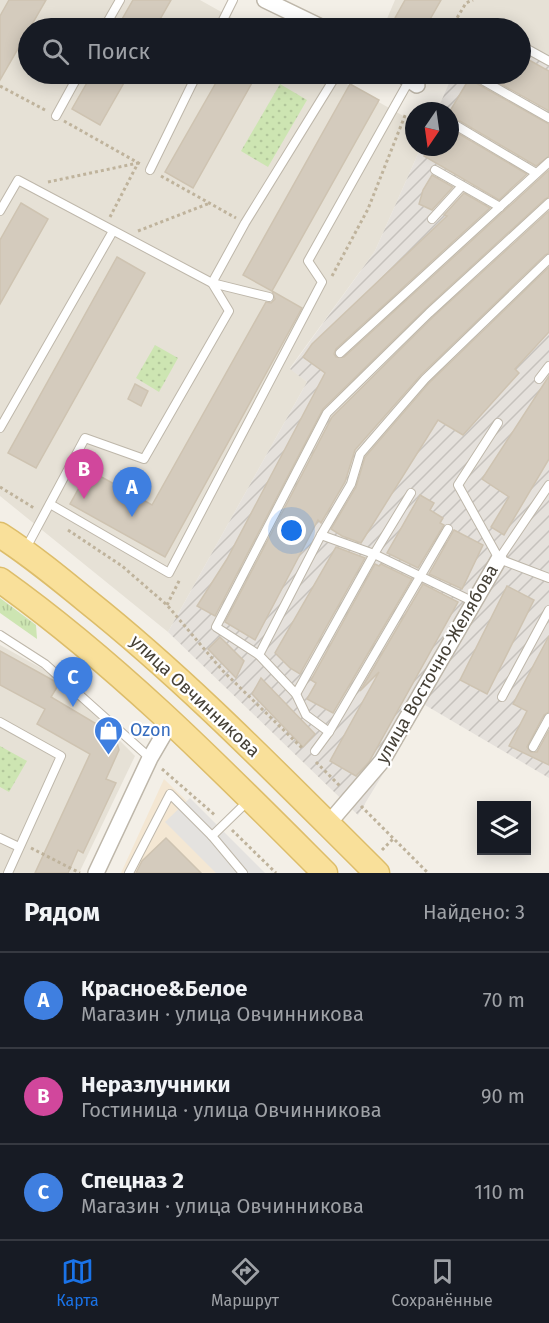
<!DOCTYPE html>
<html lang="ru">
<head>
<meta charset="utf-8">
<style>
	:root { --surface:#171b24; --page:#242831; --text:#f1f3f6; --muted:#9ea1a6; --line:#363941; --accent:#1a73e8 }
	body { margin:0; font-family:"Fira Sans",sans-serif; background:var(--page); color:var(--text) }
	.controls { position:absolute; right:18px; bottom:18px; display:grid; overflow:hidden; border-radius:0px; box-shadow:0 3px 15px #0003 }
	.controls button { width:54px; height:54px; display:grid; place-items:center; padding:0; border:0; border-bottom:2px solid var(--line); background:var(--surface); color:var(--text); font:30px sans-serif }
	.compass { position:absolute; left:405px; top:102px; width:54px; height:54px; border-radius:50%; background:var(--surface); box-shadow:0 3px 15px #0003; rotate:193deg }
	.you { position:absolute; left:292px; top:531px; width:21px; height:21px; margin:-15px; border:4px solid #fff; border-radius:50%; background:#1a73e8; box-shadow:0 0 0 9px #1a73e833 }
	.badge { display:grid; place-items:center; width:39px; height:39px; border-radius:50%; background:var(--accent); color:#fff; font-size:20px; font-weight:700 }
	.pin { position:absolute; translate:-50% -50px; filter:drop-shadow(0 2px 3px #0008) }
	.pin::after { content:''; position:absolute; top:32px; width:21px; height:18px; background:inherit; clip-path:polygon(0 0,100% 0,50% 100%) }
	.list { margin:0; padding:0; list-style:none }
	h2 { display:flex; justify-content:space-between; align-items:center; height:78px; margin:0; padding:0 24px; font-size:26px }
	h2 small { font-size:20px; font-weight:400; color:var(--muted) }
	.list li { display:grid; grid-template-columns:39px 1fr auto; gap:18px; align-items:center; box-sizing:border-box; height:96px; padding:0 24px; border-top:2px solid var(--line) }
	.list b { display:block; font-size:22px; white-space:nowrap }
	.list p { margin:0; font-size:20px; white-space:nowrap; color:var(--muted) }
	.list em { font-size:20px; font-style:normal; color:var(--muted) }
	.icon { flex:none; width:33px; height:33px; fill:none; stroke:currentColor; stroke-width:2; stroke-linecap:round; stroke-linejoin:round }
	.map { position:relative; flex:none; width:549px; height:873px; overflow:hidden }
	.search { position:absolute; background:var(--surface); box-shadow:0 3px 15px #0003; left:18px; right:18px; top:18px; height:66px; display:flex; align-items:center; gap:15px; box-sizing:border-box; padding:0 21px; border-radius:33px; color:var(--muted); font-size:22px }
	.sheet { height:366px; background:var(--surface) }
	nav { display:flex; justify-content:space-around; align-items:center; box-sizing:border-box; height:84px; border-top:2px solid var(--line); background:var(--surface); font-size:16px; color:var(--muted) }
	nav a { display:grid; justify-items:center; gap:3px }
	nav .on { color:var(--accent) }
	.map>svg:first-child { display:block }
	.residential { fill:#e6e1d6 }
	.commercial { fill:#f4e7d3 }
	.industrial { fill:url(#industrial-furrows) }
	.grass { fill:url(#grass-tufts) }
	.park { fill:url(#park-dots) }
	.parking { fill:#e4e2df }
	.building { fill:#d4cbbd; stroke:#cec3b1; stroke-width:1.5 }
	.lines { fill:none; stroke-linecap:round; stroke-linejoin:round }
	.lane-casing { stroke:#beb7aa; stroke-width:10 }
	.street-casing { stroke:#beb7aa; stroke-width:18 }
	.primary-casing { stroke:#ddbd6a; stroke-width:27 }
	.path { stroke:#bfb39c; stroke-width:3; stroke-dasharray:3 3; stroke-linecap:butt }
	.lane { stroke:#fff; stroke-width:8 }
	.street { stroke:#fff; stroke-width:15 }
	.primary { stroke:#f9e09a; stroke-width:24 }
	.labels { text-anchor:middle; dominant-baseline:central; stroke-width:4.5; stroke-linejoin:round; paint-order:stroke }
	.street-label { font-size:18px; fill:#454036; stroke:#fff }
	.shop-label { font-size:18px; fill:#366cbe; stroke:#fff; text-anchor:start }
</style>
</head>
<body>
<div class="map">
<svg width="549" height="873" viewBox="0 0 549 873">
	<defs>
		<pattern id="industrial-furrows" width="10" height="10" patternUnits="userSpaceOnUse" patternTransform="scale(1.5)"><rect width="10" height="10" fill="#e5e1dc"/><path d="M-1 1l2-2M0 10L10 0M9 11l2-2" fill="none" stroke="#c6c2bd"/></pattern>
		<pattern id="grass-tufts" width="24" height="20" patternUnits="userSpaceOnUse" patternTransform="scale(1.5)"><rect width="24" height="20" fill="#cde5b2"/><path d="M3 7l-1-3M5 7V3M7 7l1-3M15 17l-1-3M17 17v-4M19 17l1-3" fill="none" stroke="#b1c69a"/></pattern>
		<pattern id="park-dots" width="8" height="8" patternUnits="userSpaceOnUse" patternTransform="scale(1.5)"><rect width="8" height="8" fill="#cde5b2"/><path d="M2 2h.1M6 6h.1" fill="none" stroke="#b1c69a" stroke-width="1.8" stroke-linecap="round"/></pattern>
	</defs>
	<rect width="100%" height="100%" fill="#f3efe7"/>
	<g class="residential">
		<polygon points="0,0 200,0 250,28 28,28 28,74 329,74 414,122 414,147 421,147 375,251 290,368 307,382 168,632 0,496"/>
		<polygon points="395,0 549,0 549,65 521,48 520,28 486,28 476,23 473,28 383,28"/>
		<polygon points="0,645 57,677 135,756 79,873 0,873"/>
	</g>
	<polygon class="commercial" points="164,779 261,873 121,873"/>
	<polygon class="industrial" points="521,48 549,65 549,778 425,705 358,815 168,632 307,382 290,369 375,251 421,147 450,147 450,111 437,111 453,74 520,74"/>
	<polygon class="grass" points="0,598 36,625 37,639 0,613"/>
	<g class="park">
		<polygon points="280,84 307,100 268,167 241,151"/>
		<polygon points="155,345 178,358 159,392 136,378"/>
		<polygon points="0,746 27,761 9,792 0,787"/>
	</g>
	<polygon class="parking" points="190,798 265,873 216,873 165,822"/>
	<g class="building">
		<polygon points="9,0 46,0 0,80 0,16"/>
		<polygon points="133,0 171,0 155,28 117,28"/>
		<polygon points="405,0 441,0 425,28 412,28 395,18"/>
		<polygon points="520,55 549,71 549,111 483,74 520,74"/>
		<polygon points="92,74 129,74 100,125 72,109"/>
		<polygon points="221,74 257,74 193,188 165,172"/>
		<polygon points="472,74 471,78 474,82 549,124 549,156 536,166 460,121 452,122 451,127 454,131 527,174 499,200 424,156 429,147 450,147 450,111"/>
		<polygon points="350,84 379,100 272,291 302,308 165,557 70,504 89,470 152,505 266,302 271,303 275,299 272,291 243,275"/>
		<polygon points="549,170 549,197 545,199 425,309 323,409 215,616 197,606 227,559 325,373 303,357 312,344 447,216 444,215 464,193 490,208 336,349 334,354 336,357 344,357"/>
		<polygon points="432,175 453,187 432,210 419,204 423,190"/>
		<polygon points="21,203 48,219 0,304 0,240"/>
		<polygon points="549,211 549,253 545,255 421,375 355,450 345,482 321,523 318,520 255,640 225,622 332,417 433,317"/>
		<polygon points="117,257 145,273 36,468 8,453"/>
		<polygon points="549,267 549,332 515,369 519,373 463,435 438,420 361,543 342,536 331,529 356,487 365,457 429,383"/>
		<polygon points="549,376 549,459 504,535 491,527 509,497 482,479"/>
		<polygon points="135,384 148,391 141,406 128,399"/>
		<polygon points="420,495 434,503 430,510 443,518 440,523 444,525 418,568 387,553"/>
		<polygon points="454,530 483,545 462,589 429,574"/>
		<polygon points="336,547 365,558 300,674 290,668 275,653"/>
		<polygon points="375,564 379,566 381,564 412,579 333,713 307,699 316,683 311,680"/>
		<polygon points="423,584 458,602 369,762 356,776 330,761 379,672 360,691"/>
		<polygon points="507,586 534,600 487,694 460,680"/>
		<polygon points="549,636 549,712 544,715 527,747 531,752 537,752 549,730 549,765 509,746 527,711 513,704"/>
		<polygon points="220,637 244,661 236,678 208,649"/>
		<polygon points="0,651 56,682 59,684 51,697 115,735 119,750 106,779 116,783 83,853 78,850 68,873 35,873 90,754 37,724 45,709 0,685"/>
		<polygon points="261,678 315,734 303,747 252,694"/>
		<polygon points="166,838 201,873 136,873 142,861"/>
	</g>
	<g class="lines">
		<defs>
			<g id="lane">
				<polyline points="104,28 120,0"/>
				<polyline points="219,28 233,0"/>
				<polyline points="520,45 549,61"/>
				<polyline points="477,77 549,118"/>
				<polyline points="56,116 79,74"/>
				<polyline points="457,126 536,173"/>
				<polyline points="150,170 197,74"/>
				<polyline points="435,170 500,207"/>
				<polyline points="0,211 18,180 212,283 269,297"/>
				<polyline points="432,219 462,186"/>
				<polyline points="340,353 549,162"/>
				<polyline points="539,379 549,366"/>
				<polyline points="498,423 458,485 499,559 549,578"/>
				<polyline points="0,428 113,231"/>
				<polyline points="50,504 169,573 322,282 308,261 410,79"/>
				<polyline points="321,535 374,554 474,602"/>
				<polyline points="25,550 85,438 144,459 229,311 212,283 245,223 337,74"/>
				<polyline points="499,559 549,485"/>
				<polyline points="0,635 45,664 150,758"/>
				<polyline points="259,655 321,535 351,484 360,454 425,379 549,259"/>
				<polyline points="296,694 374,554 411,493"/>
				<polyline points="502,697 549,610"/>
				<polyline points="0,722 61,756 8,873"/>
				<polyline points="329,732 306,715 296,694 259,655 216,627 327,413 429,313 549,203"/>
				<polyline points="533,747 549,718"/>
				<polyline points="315,751 329,732 448,529"/>
				<polyline points="212,836 247,802"/>
				<polyline points="0,838 19,847"/>
				<polyline points="129,873 170,794 212,836 243,873"/>
			</g>
			<g id="street">
				<polyline points="265,0 323,28"/>
				<polyline points="401,74 417,85"/>
				<polyline points="328,824 382,761 499,559"/>
				<polyline points="96,873 150,758 171,722"/>
			</g>
			<g id="primary">
				<path d="M0,535C31,555 59,578 87,601C191,684 283,780 377,873"/>
				<path d="M0,580C119,665 222,770 325,873"/>
			</g>
		</defs>
		<use href="#lane" class="lane-casing"/>
		<use href="#street" class="street-casing"/>
		<use href="#primary" class="primary-casing"/>
		<g class="path">
			<polyline points="451,28 466,3 473,0"/>
			<polyline points="0,86 45,110"/>
			<polyline points="64,121 142,165"/>
			<polyline points="161,176 236,218"/>
			<polyline points="48,182 138,163 110,217"/>
			<polyline points="138,231 210,203"/>
			<polyline points="332,276 368,209 406,113"/>
			<polyline points="0,487 34,508"/>
			<polyline points="68,530 122,566 167,605 222,670 303,749"/>
			<polyline points="167,605 180,579"/>
			<polyline points="316,762 341,787"/>
			<polyline points="162,769 216,816"/>
			<polyline points="361,806 428,873"/>
			<polyline points="232,830 276,873"/>
			<polyline points="31,848 80,873"/>
			<polyline points="382,850 393,839"/>
		</g>
		<use href="#lane" class="lane"/>
		<use href="#street" class="street"/>
		<use href="#primary" class="primary"/>
	</g>
	<defs>
		<symbol id="shop-pin" viewBox="-11 -11 22 30"><path d="M0 17L-7.5 6A9.5 9.5 0 1 1 7.5 6Z" fill="#3f7fe0" stroke="#fff"/><path d="M-5-2.5h2.3a2.7 3.5 0 0 1 5.4 0H5L5.5 6h-11ZM-1.5-2.5h3a1.5 2.3 0 0 0-3 0Z" fill="#fff"/></symbol>
	</defs>
	<g fill-rule="evenodd">
		<use href="#shop-pin" x="92" y="714" width="33" height="45"/>
	</g>
	<g class="labels">
		<g class="street-label">
			<text transform="translate(437 664) rotate(-60)">улица Восточно-Желябова</text>
			<text transform="translate(195 696) rotate(43)">улица Овчинникова</text>
		</g>
		<g class="shop-label">
			<text x="130" y="730">Ozon</text>
		</g>
	</g>
</svg>
<div class="controls">
<button><svg class="icon" aria-label="layers" viewBox="0 0 24 24"><path d="M12 4l9 5-9 5-9-5zM3 14l9 5 9-5"/></svg></button>
</div>
<svg class="compass" viewBox="-18 -18 36 36"><path d="M0-13l5 13h-10z" fill="#e53935"/><path d="M0 13l5-13h-10z" fill="#9ea1a6"/></svg>
<div class="you"></div>
<div class="pin badge" style="left:132px;top:517px;background:#3f7fe0">A</div>
<div class="pin badge" style="left:84px;top:499px;background:#d1479c">B</div>
<div class="pin badge" style="left:73px;top:707px;background:#3f7fe0">C</div>
<div class="search"><svg class="icon" aria-label="search" viewBox="0 0 24 24"><circle cx="10" cy="10" r="6"/><path d="M15 15l6 6"/></svg>Поиск</div>
</div>
<section class="sheet">
<h2>Рядом<small>Найдено: 3</small></h2>
<ul class="list">
<li><span class="badge" style="background:#3f7fe0">A</span><div><b>Красное&amp;Белое</b><p>Магазин · улица Овчинникова</p></div><em>70 m</em></li>
<li><span class="badge" style="background:#d1479c">B</span><div><b>Неразлучники</b><p>Гостиница · улица Овчинникова</p></div><em>90 m</em></li>
<li><span class="badge" style="background:#3f7fe0">C</span><div><b>Спецназ 2</b><p>Магазин · улица Овчинникова</p></div><em>110 m</em></li>
</ul>
</section>
<nav>
<a class="on"><svg class="icon" aria-label="map" viewBox="0 0 24 24"><path d="M3 6l6-2 6 2 6-2v14l-6 2-6-2-6 2zM9 4v14M15 6v14"/></svg>Карта</a>
<a><svg class="icon" aria-label="directions" viewBox="0 0 24 24"><path d="M12 3l9 9-9 9-9-9zM9 14v-3h6M13 9l2 2-2 2"/></svg>Маршрут</a>
<a><svg class="icon" aria-label="saved" viewBox="0 0 24 24"><path d="M7 4h10v16l-5-4-5 4z"/></svg>Сохранённые</a>
</nav>
</body>
</html>
